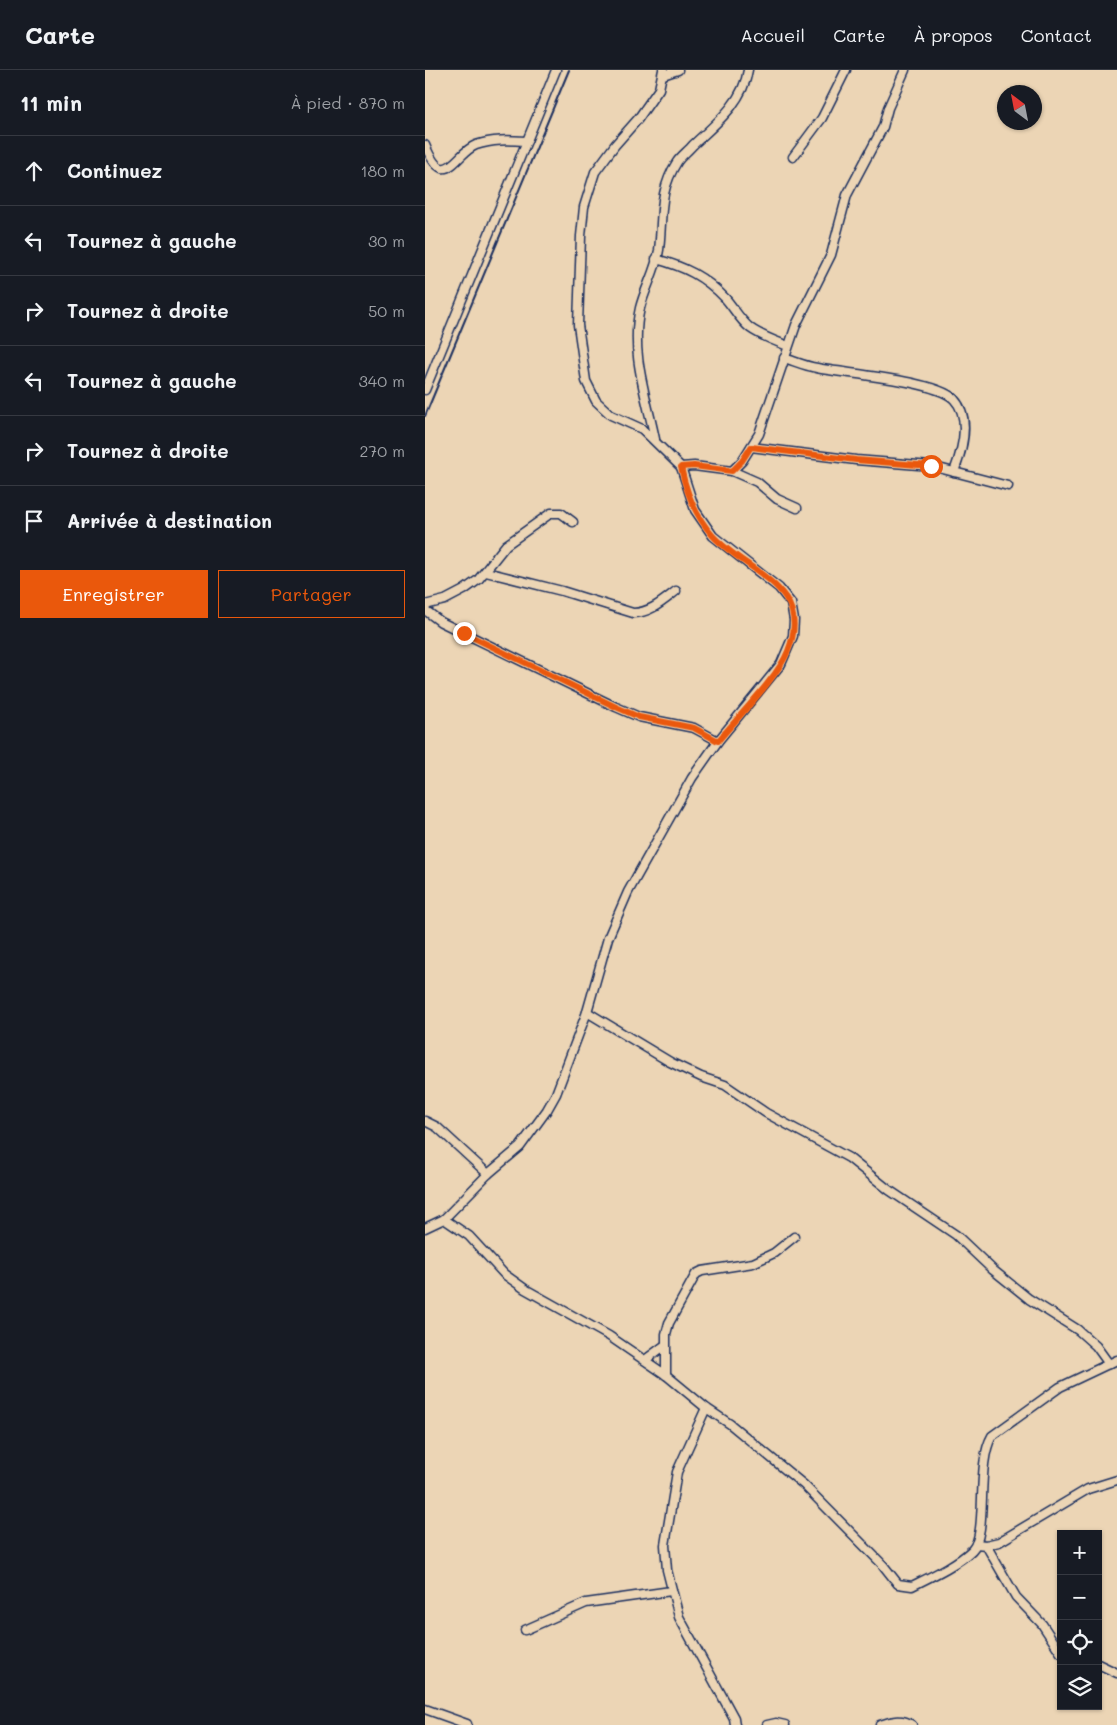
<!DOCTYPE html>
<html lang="fr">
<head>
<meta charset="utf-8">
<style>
	:root { --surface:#171b24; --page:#20242c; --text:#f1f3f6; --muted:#9ea1a6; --line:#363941; --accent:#ea580c }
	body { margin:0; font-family:Mali,sans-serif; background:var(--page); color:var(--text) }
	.controls { position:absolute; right:15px; bottom:15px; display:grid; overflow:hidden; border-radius:0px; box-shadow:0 1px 4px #0004 }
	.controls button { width:45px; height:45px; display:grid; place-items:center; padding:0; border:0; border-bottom:1px solid var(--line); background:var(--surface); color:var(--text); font:25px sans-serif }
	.compass { position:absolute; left:572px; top:15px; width:45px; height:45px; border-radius:50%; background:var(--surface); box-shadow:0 1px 4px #0004; rotate:328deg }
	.stop { position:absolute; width:15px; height:15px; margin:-11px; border:4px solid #ea580c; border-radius:50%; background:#fff }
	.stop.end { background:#ea580c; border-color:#fff; box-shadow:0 1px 5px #0008 }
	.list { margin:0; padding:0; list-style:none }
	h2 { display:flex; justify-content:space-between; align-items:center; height:65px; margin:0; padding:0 20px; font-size:21px }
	h2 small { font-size:16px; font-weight:400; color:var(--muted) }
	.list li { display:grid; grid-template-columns:32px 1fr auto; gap:15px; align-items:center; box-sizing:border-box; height:70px; padding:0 20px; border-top:1px solid var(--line) }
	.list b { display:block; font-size:19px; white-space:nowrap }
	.list em { font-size:16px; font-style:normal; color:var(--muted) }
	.actions { display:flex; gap:10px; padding:15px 20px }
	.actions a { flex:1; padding:11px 0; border:1px solid var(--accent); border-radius:0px; text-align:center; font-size:18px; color:var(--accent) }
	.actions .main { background:var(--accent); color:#fff }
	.icon { flex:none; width:28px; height:28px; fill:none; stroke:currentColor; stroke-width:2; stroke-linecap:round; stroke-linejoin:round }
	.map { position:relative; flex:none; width:692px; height:1655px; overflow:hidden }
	header { display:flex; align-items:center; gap:30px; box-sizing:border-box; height:70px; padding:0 25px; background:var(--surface); border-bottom:1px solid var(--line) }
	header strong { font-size:24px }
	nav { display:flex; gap:28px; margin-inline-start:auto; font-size:18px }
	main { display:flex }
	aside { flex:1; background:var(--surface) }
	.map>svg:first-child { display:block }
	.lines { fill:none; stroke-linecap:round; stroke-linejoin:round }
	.minor-casing { stroke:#1b2f5e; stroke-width:11 }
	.minor { stroke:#ecd5b5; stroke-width:8 }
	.rail { stroke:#1b2f5e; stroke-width:2 }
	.route { stroke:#ea580c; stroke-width:6 }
</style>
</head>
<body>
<header>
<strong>Carte</strong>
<nav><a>Accueil</a><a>Carte</a><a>À propos</a><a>Contact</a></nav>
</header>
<main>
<aside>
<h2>11 min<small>À pied · 870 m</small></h2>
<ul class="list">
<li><svg class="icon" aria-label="ahead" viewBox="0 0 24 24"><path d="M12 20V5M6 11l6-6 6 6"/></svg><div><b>Continuez</b></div><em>180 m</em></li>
<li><svg class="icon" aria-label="left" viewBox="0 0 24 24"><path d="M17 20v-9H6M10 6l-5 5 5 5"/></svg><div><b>Tournez à gauche</b></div><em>30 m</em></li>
<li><svg class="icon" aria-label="right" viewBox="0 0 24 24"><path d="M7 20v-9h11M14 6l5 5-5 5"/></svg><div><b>Tournez à droite</b></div><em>50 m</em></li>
<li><svg class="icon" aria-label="left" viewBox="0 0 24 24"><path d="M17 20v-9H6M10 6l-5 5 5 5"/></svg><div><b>Tournez à gauche</b></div><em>340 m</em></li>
<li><svg class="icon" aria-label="right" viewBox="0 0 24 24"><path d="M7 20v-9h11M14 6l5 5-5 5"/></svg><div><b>Tournez à droite</b></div><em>270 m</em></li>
<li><svg class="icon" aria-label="arrive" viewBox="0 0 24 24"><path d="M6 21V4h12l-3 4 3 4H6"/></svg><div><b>Arrivée à destination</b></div></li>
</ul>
<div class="actions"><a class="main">Enregistrer</a><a>Partager</a></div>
</aside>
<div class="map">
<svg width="692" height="1655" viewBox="0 0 692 1655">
	<rect width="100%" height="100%" fill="#ecd5b5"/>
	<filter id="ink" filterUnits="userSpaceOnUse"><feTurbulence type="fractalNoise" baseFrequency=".02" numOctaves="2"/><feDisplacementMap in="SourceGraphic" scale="10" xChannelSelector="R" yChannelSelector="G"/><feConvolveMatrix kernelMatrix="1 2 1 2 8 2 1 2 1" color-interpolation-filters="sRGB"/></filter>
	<g filter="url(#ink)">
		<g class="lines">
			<defs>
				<g id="minor">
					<polyline points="238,5 253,0"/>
					<path d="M0,75C20,123 30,83 51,75C68,69 84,70 102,71"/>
					<polyline points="368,87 397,48 421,0"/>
					<path d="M231,189C260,197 279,206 300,228C309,238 314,249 325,258C336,266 350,271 363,276"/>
					<path d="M359,288C369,291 380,296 392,298C421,304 509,310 529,329C547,348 537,381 529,402"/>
					<polyline points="0,320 131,0"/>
					<path d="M230,369C221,325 205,282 215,238C220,218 231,200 234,180C238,146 233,122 252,92C256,86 263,81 268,75C290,54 318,33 323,0"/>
					<polyline points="326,377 431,390 506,396 583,416"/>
					<polyline points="256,397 269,396 307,401 317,391 334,364 371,255 406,185 422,125 458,57 463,38 480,0"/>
					<polyline points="307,401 332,412 352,429 372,438"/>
					<path d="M61,502L137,521L208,543C225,543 238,531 251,521"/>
					<polyline points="0,535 20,530 39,520 53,510 81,475 126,443 136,443 148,452"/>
					<polyline points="0,540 16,552 191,637 214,647 269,658 293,671"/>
					<polyline points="162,942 245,992 276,1007 300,1015 341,1043 424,1088 464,1120 531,1165 568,1200 604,1229 653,1260 671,1276 684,1294"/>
					<polyline points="0,1051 12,1057 63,1104"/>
					<path d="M19,1149L44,1166L79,1204L100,1219L184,1266L241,1305L281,1338L305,1354L379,1415L458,1495L473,1514L487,1516C505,1507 533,1494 547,1480C564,1463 550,1395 567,1366L635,1317L692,1290"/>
					<polyline points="0,1158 19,1149 63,1104 95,1077 122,1040 131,1024 162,942 183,868 203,822 267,708 293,671 356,594 368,566 369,550 366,533 354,518 288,466 270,440 256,397 217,359 186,345 171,331 161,311 153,255 156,166 159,137 170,102 190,75 213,49 234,19 238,0"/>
					<polyline points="220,1290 239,1276"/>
					<polyline points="241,1305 241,1264 244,1253 271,1204 277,1201 328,1193 349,1183 369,1167"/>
					<polyline points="281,1338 252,1402 240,1475 242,1500 254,1547 309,1648 310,1655"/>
					<polyline points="551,1474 561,1475 574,1472 663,1419 692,1410"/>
					<polyline points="561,1475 591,1527 617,1554 636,1583"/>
					<polyline points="100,1560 161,1533 246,1521"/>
					<polyline points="673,1594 692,1603"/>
					<polyline points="0,1639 42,1654"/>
					<polyline points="342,1655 351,1653 360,1655"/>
					<path d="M455,1655C466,1651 477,1648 487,1655"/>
				</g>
			</defs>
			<use href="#minor" class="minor-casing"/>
			<use href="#minor" class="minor"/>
			<polyline class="rail" points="0,346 144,0"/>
		</g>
	</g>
	<g class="lines" filter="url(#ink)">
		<path class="route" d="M39,563L191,637L214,647L269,658L293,671C312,648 353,607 363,581C389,517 322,503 288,466C271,447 261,422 256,397L269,396L307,401L317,391L326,377L431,390L506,396"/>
	</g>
</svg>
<div class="controls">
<button>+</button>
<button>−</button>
<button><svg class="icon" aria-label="locate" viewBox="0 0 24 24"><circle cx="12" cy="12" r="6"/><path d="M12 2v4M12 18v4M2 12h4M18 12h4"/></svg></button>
<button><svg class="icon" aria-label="layers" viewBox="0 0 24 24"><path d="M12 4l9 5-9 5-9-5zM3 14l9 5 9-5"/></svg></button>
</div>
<svg class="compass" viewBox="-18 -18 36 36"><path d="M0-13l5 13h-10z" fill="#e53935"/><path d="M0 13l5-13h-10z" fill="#9ea1a6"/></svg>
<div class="stop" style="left:506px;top:396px"></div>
<div class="stop end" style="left:39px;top:563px"></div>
</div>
</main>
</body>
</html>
